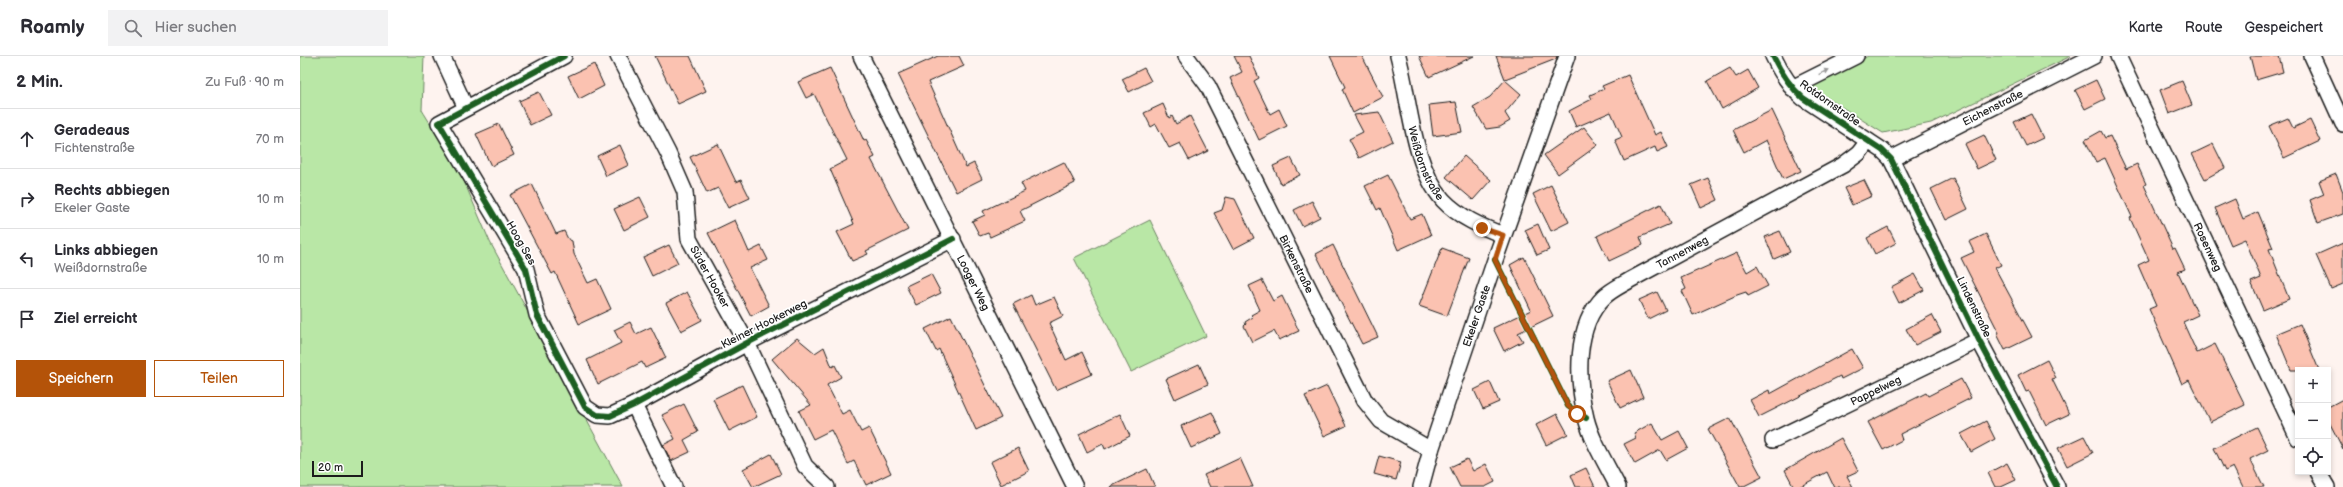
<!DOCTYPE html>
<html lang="de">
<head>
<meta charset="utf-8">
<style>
	:root { --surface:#fff; --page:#f2f2f3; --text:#2b2b33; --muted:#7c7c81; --line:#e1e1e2; --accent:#b45309 }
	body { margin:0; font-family:"Balsamiq Sans",sans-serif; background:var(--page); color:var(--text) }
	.controls { position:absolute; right:12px; bottom:12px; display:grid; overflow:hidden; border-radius:0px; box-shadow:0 2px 6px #0003 }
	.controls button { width:36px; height:36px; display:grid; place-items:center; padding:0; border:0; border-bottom:1px solid var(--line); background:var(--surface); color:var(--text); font:20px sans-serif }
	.scale { position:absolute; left:12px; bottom:10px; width:51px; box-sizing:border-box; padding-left:4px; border:2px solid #1c1c1c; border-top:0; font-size:11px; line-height:14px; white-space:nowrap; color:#1c1c1c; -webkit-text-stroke:3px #fff; paint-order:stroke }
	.stop { position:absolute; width:12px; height:12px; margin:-9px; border:3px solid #b45309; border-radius:50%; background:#fff }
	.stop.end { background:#b45309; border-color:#fff; box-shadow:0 1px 4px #0008 }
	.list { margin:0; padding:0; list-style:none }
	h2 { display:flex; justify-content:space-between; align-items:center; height:52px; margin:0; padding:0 16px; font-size:17px }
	h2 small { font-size:13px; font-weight:400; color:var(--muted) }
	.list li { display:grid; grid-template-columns:26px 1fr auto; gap:12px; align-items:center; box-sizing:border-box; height:60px; padding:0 16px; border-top:1px solid var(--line) }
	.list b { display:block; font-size:15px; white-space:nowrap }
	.list p { margin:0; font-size:13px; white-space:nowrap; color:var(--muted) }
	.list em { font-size:13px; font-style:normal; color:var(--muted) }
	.actions { display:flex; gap:8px; padding:12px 16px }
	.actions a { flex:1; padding:9px 0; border:1px solid var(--accent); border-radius:0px; text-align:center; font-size:14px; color:var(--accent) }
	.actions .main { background:var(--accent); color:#fff }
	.icon { flex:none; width:22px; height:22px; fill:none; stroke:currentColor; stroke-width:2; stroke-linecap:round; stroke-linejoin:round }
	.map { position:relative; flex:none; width:2043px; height:431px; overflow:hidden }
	header { display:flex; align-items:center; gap:24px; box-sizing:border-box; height:56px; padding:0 20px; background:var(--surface); border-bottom:1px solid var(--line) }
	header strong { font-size:19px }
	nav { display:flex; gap:22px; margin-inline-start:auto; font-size:14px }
	.search { width:280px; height:36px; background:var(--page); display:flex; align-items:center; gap:10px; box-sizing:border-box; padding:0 14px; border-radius:0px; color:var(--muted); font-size:15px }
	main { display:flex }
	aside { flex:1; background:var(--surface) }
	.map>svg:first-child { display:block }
	.green { fill:#b9e7a6; stroke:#6a8261 }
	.building { fill:#fbc2b1; stroke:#1c1c1c }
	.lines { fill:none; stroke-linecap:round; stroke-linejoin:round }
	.minor-casing { stroke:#1c1c1c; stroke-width:18 }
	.minor { stroke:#fff; stroke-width:15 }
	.cycleway-casing { stroke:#fff; stroke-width:8 }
	.cycleway { stroke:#1b5e20; stroke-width:6 }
	.oneway { fill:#999 }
	.route { stroke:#b45309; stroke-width:5 }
	.labels { text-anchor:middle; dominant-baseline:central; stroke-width:3.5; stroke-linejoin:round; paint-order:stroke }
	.street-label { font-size:11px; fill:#1c1c1c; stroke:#fff }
</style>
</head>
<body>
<header>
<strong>Roamly</strong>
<div class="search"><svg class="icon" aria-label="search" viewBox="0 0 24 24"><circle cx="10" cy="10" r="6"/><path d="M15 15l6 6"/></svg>Hier suchen</div>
<nav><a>Karte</a><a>Route</a><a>Gespeichert</a></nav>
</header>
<main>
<aside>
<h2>2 Min.<small>Zu Fuß · 90 m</small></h2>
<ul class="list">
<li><svg class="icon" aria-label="ahead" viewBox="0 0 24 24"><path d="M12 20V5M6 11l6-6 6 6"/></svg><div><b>Geradeaus</b><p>Fichtenstraße</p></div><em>70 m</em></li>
<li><svg class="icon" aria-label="right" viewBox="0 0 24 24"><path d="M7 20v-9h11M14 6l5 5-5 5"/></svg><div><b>Rechts abbiegen</b><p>Ekeler Gaste</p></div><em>10 m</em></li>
<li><svg class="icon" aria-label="left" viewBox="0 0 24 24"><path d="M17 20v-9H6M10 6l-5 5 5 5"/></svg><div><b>Links abbiegen</b><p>Weißdornstraße</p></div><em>10 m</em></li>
<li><svg class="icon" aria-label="arrive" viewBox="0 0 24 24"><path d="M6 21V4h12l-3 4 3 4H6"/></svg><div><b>Ziel erreicht</b></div></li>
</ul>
<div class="actions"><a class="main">Speichern</a><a>Teilen</a></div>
</aside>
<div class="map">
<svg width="2043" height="431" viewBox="0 0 2043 431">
	<rect width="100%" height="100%" fill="#fef3ef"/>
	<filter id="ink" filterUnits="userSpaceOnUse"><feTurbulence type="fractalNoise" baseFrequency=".025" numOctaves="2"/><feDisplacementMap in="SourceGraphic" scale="8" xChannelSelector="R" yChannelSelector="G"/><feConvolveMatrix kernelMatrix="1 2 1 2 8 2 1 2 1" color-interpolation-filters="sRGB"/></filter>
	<g filter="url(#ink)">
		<g class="green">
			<polygon points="0,0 124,0 122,54 160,116 190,186 323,431 0,431"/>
			<polygon points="1568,0 1771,0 1631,67 1583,77 1508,30"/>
			<polygon points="850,164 906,280 831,316 774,202"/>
		</g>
		<g class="building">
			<polygon points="355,0 390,0 406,35 378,48"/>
			<polygon points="638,0 659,0 664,10 628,26 666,111 674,107 682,123 656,136 598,18"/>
			<polygon points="934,0 949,0 959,22 954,25 970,58 979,53 987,70 959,84 930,22 942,16"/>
			<polygon points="1030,0 1062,0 1083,41 1053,57 1042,33 1045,31"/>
			<polygon points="1119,0 1174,0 1129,21"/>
			<polygon points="1196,0 1257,0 1256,3 1205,23"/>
			<polygon points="1950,0 1979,0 1983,16 1956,24"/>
			<polygon points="294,8 304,30 279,43 268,20"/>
			<polygon points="530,12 564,85 566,84 575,101 571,103 608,174 566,195 568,198 552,205 537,176 554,168 530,113 547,104 514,38 506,42 498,26"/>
			<polygon points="844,12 851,25 829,36 822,23"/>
			<polygon points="1430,12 1436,21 1448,14 1458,32 1422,53 1407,25"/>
			<polygon points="1328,19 1355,79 1361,76 1368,91 1357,96 1355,91 1324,105 1315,84 1322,81 1311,56 1276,71 1269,55 1292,43 1290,39 1304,33 1302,30"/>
			<polygon points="1205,24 1221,38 1205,57 1210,65 1200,71 1186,73 1173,51 1190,41"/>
			<polygon points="1796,24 1805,43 1785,53 1775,34"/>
			<polygon points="1882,25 1892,49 1869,58 1860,34"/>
			<polygon points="239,36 251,59 230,69 219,45"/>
			<polygon points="1156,46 1162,76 1133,80 1129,49"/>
			<polygon points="863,48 869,62 872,60 876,68 890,60 908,95 889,104 880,87 869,92 856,68 851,71 844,57"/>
			<polygon points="1472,54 1501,115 1483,123 1466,84 1444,96 1433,74"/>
			<polygon points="1079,56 1093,85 1059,102 1049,83 1063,76 1054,59"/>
			<polygon points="1731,58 1743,82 1726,90 1714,66"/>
			<polygon points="1988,62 1993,72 2010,64 2020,85 1984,102 1969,70"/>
			<polygon points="199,68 214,99 191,110 176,78"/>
			<polygon points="1284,71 1298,89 1258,118 1244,99"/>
			<polygon points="1801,75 1805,82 1810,80 1826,113 1837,108 1846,128 1844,129 1873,193 1875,192 1885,213 1878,216 1898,259 1883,266 1897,297 1915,288 1945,349 1910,366 1889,324 1882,328 1849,253 1856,250 1838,209 1849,204 1830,162 1832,161 1805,102 1796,106 1785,84"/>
			<polygon points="1684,79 1696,104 1677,113 1665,88"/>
			<polygon points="418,88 436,126 441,124 450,142 428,152 418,132 407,137 390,101"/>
			<polygon points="1913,88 1925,112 1905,123 1892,98"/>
			<polygon points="320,89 329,109 306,120 297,100"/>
			<polygon points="1164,100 1191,124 1173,144 1146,121"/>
			<polygon points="991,102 1000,119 981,128 973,110"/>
			<polygon points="764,106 775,127 720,155 725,165 690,181 688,177 680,180 672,165 685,159 683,155 725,135 721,127"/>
			<polygon points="2036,118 2043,136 2043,158 2018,167 2010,144 2024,138 2019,125"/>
			<polygon points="1088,119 1110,163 1122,158 1131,179 1098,194 1080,152 1077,154 1065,130"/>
			<polygon points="1408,122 1418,144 1401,152 1391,129"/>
			<polygon points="1653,122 1668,153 1646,164 1631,133"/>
			<polygon points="1564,124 1572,140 1552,149 1544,132"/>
			<polygon points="232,128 256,178 264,175 268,183 272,185 274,198 288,227 297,223 311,253 279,268 255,216 252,218 210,139"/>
			<polygon points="1251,129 1269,166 1251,175 1233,138"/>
			<polygon points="340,141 350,161 324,174 314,153"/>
			<polygon points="926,141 935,143 954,182 933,193 914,157 922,154"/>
			<polygon points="1935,143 1943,163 1958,156 1973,192 1969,193 1989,243 1963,254 1951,226 1961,222 1945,183 1931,189 1915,152"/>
			<polygon points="1012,145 1020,161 1002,170 994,154"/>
			<polygon points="1361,148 1370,168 1340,181 1343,189 1309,205 1297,180"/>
			<polygon points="435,164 449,196 461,190 468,204 450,212 469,250 451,260 408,177"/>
			<polygon points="1238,168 1249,194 1237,199 1225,174"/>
			<polygon points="1588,171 1596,187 1575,198 1567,182"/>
			<polygon points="1480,175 1490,196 1474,203 1465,181"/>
			<polygon points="1686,178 1701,209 1695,212 1732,281 1705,294 1697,278 1699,277 1661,202 1674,196 1669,186"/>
			<polygon points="2043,187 2043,228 2031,233 2016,199"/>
			<polygon points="369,189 378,207 352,220 343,201"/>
			<polygon points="1033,189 1078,281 1062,288 1016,198"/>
			<polygon points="1142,192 1169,202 1147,260 1119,250"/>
			<polygon points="1437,197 1447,216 1457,210 1468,230 1448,240 1446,236 1437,239 1393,259 1382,235 1386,233 1381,222"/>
			<polygon points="1224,201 1253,260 1218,277 1223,285 1204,295 1193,272 1231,254 1210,209"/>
			<polygon points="631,218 641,237 616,249 606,230"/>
			<polygon points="1615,218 1624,234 1599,247 1591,231"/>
			<polygon points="962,224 973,245 982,240 999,275 979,284 974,275 952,286 944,270 946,268 945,266 953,261 951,259 960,254 949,230"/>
			<polygon points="387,236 402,264 381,275 366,247"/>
			<polygon points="1357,236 1366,254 1348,263 1339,244"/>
			<polygon points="731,239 735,249 754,241 763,260 749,267 766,304 782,296 792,318 756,334 713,248"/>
			<polygon points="1632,259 1641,276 1615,289 1606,273"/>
			<polygon points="651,260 701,362 676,374 639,293 636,295 625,273"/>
			<polygon points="330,266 336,278 351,271 366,302 345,312 342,306 298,328 287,304 321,287 314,274"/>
			<polygon points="2000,268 2019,314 1991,314 1976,278"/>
			<polygon points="497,282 515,297 524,291 532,311 535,309 541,321 527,329 542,358 550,354 561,376 569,372 591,417 566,429 554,405 548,408 531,374 513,383 499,355 511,349 472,303"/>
			<polygon points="1552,293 1563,312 1541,323 1540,320 1459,361 1450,344 1469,334 1470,338"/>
			<polygon points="1747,304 1756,322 1752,323 1769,358 1746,369 1729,335 1726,336 1718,319"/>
			<polygon points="899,308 908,328 875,343 866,323"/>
			<polygon points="1331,314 1343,341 1320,352 1307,325"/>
			<polygon points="1661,323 1671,342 1600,378 1602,384 1583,394 1568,366 1626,337 1628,340"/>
			<polygon points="1190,326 1199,346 1183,353 1174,334"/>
			<polygon points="442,329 457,361 429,375 413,343"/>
			<polygon points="1027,330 1046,370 1024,380 1005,340"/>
			<polygon points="2043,343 2043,393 2028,364 2028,351"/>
			<polygon points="384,348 398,376 384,384 390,396 371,405 363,389 375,383 362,359"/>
			<polygon points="912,356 922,378 891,392 881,370"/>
			<polygon points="820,358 830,380 805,393 803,388 787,396 779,378"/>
			<polygon points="1257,358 1268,378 1246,389 1236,369"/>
			<polygon points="1430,362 1462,421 1442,431 1440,431 1408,373"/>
			<polygon points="1686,365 1695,383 1671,396 1661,378"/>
			<polygon points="1352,367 1362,384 1379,375 1388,392 1366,404 1360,394 1335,408 1324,388 1336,382 1334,377"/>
			<polygon points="1957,371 1968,394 1950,403 1964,431 1943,431 1933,411 1925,415 1914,392"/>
			<polygon points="1784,380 1793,397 1767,410 1758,392"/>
			<polygon points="1541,382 1558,415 1547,420 1553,431 1534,431 1527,416 1499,431 1494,431 1485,414"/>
			<polygon points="718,392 729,415 701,429 690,406"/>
			<polygon points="471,398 481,418 453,431 443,413"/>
			<polygon points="1079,400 1101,406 1096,424 1074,418"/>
			<polygon points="940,402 953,431 910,431 904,419"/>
			<polygon points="1167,403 1173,415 1186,408 1195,426 1185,431 1160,431 1150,411"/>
			<polygon points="1707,407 1716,424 1701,431 1695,431 1688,417"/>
			<polygon points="1286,412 1295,431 1276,431 1271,419"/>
			<polygon points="847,413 855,431 810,431"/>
		</g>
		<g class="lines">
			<defs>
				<g id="minor">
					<polyline points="142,0 166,52"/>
					<polyline points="264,0 139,67 226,213 237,259 285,351 297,359 310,360 334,349 447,287 653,183"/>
					<path id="s1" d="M318,0L368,97L385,136L389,183L447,287L505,410L527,431"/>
					<path id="s2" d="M561,0L775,431"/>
					<path id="s3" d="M886,0L908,30L1065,345L1081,365L1131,394"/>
					<path id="s4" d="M1098,0C1110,44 1112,109 1143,144C1159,161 1182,171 1203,179"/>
					<path d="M1473,0C1481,17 1489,30 1503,42L1582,94L1591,103L1679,284L1757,431"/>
					<path id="s5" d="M1818,0L1998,382"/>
					<polyline points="2012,0 2043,68"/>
					<polyline points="1492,32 1556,0"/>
					<path id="s6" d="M1591,103L1794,0"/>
					<polyline points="334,349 374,431"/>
					<path id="s7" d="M1473,384L1679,284"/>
					<polyline points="2018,416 2027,431"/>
					<path id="s8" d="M1121,431L1131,394L1195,204L1267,0"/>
					<path id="s9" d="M1318,431C1307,409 1292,386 1286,362C1277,325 1274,270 1304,241C1311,234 1322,229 1330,224L1543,109L1559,97L1568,85"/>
				</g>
			</defs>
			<use href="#minor" class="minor-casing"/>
			<use href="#minor" class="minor"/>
			<defs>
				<g id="cycleway">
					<polyline points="264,0 139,67 226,213 237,259 285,351 297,359 310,360 334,349 447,287 653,183"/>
					<path d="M1473,0C1481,17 1489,30 1503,42L1582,94L1591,103L1679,284L1757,431"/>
					<polyline points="1195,204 1268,350 1286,362"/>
				</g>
			</defs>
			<use href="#cycleway" class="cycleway-casing"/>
			<use href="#cycleway" class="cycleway"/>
		</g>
		<defs><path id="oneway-solid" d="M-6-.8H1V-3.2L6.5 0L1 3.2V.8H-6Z"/></defs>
		<use class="oneway" href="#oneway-solid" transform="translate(1524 16) rotate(-26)"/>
	</g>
	<g class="lines" filter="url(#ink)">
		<polyline class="route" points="1182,172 1203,179 1195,204 1268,350 1277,358"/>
	</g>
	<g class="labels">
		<g class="street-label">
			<text transform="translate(1530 47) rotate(35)">Rotdornstraße</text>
			<text stroke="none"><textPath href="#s6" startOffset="114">Eichenstraße</textPath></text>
			<text stroke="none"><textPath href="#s4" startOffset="111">Weißdornstraße</textPath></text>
			<text transform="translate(221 187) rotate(60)">Hoog Ses</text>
			<text stroke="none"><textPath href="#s5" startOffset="211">Rosenweg</textPath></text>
			<text stroke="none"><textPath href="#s9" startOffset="294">Tannenweg</textPath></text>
			<text stroke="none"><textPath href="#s3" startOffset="236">Birkenstraße</textPath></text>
			<text stroke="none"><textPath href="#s1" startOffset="242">Süder Hooker</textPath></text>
			<text stroke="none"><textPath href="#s2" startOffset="253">Looger Weg</textPath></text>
			<text transform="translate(1674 251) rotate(64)">Lindenstraße</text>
			<text stroke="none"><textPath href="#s8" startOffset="180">Ekeler Gaste</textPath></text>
			<text transform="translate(464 268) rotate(-27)">Kleiner Hookerweg</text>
			<text stroke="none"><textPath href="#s7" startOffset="114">Pappelweg</textPath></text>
		</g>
	</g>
</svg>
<div class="controls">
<button>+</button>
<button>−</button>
<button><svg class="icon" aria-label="locate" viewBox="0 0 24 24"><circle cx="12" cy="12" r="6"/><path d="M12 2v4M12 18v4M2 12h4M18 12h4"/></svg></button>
</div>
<div class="scale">20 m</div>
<div class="stop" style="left:1277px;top:358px"></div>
<div class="stop end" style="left:1182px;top:172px"></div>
</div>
</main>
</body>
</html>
